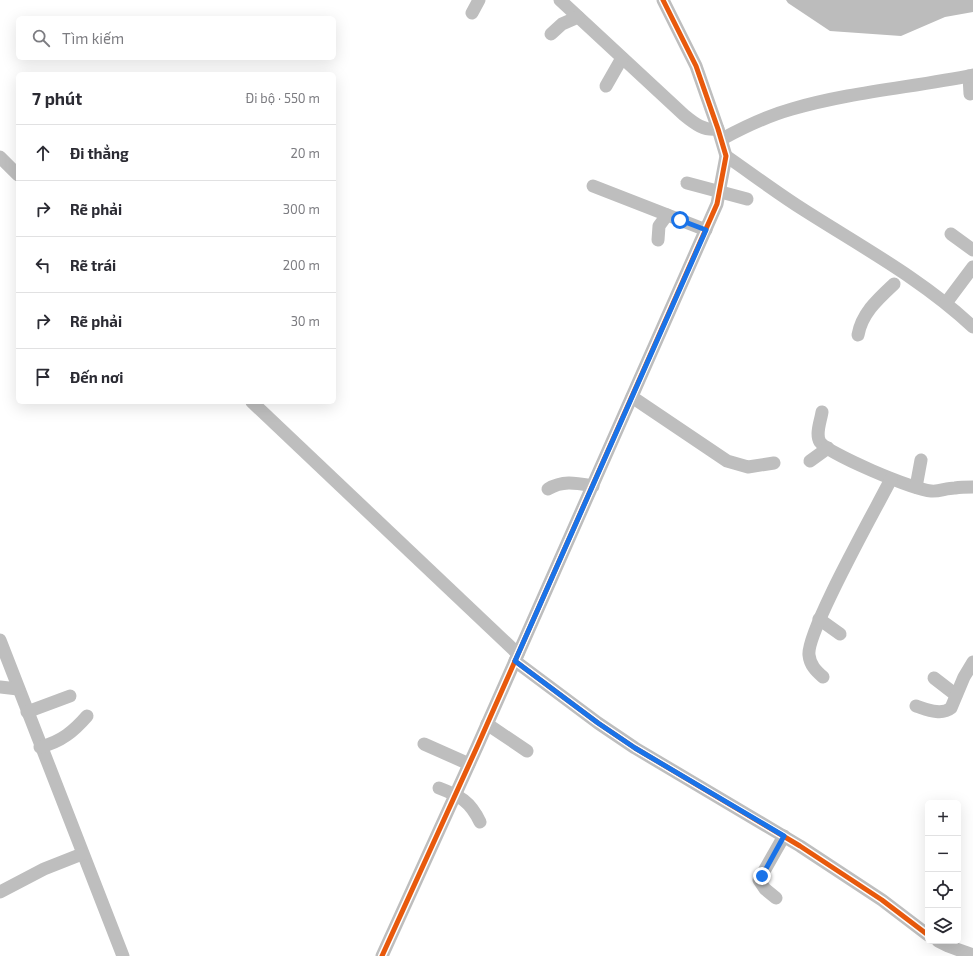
<!DOCTYPE html>
<html lang="vi">
<head>
<meta charset="utf-8">
<style>
	:root { --surface:#fff; --page:#f2f2f3; --text:#2b2b33; --muted:#7c7c81; --line:#e1e1e2 }
	body { margin:0; font-family:"Exo 2",sans-serif; background:var(--page); color:var(--text) }
	.controls { position:absolute; right:12px; bottom:12px; display:grid; overflow:hidden; border-radius:6px; box-shadow:0 4px 16px #0002 }
	.controls button { width:36px; height:36px; display:grid; place-items:center; padding:0; border:0; border-bottom:1px solid var(--line); background:var(--surface); color:var(--text); font:20px sans-serif }
	.stop { position:absolute; width:12px; height:12px; margin:-9px; border:3px solid #1a73e8; border-radius:50%; background:#fff }
	.stop.end { background:#1a73e8; border-color:#fff; box-shadow:0 1px 4px #0008 }
	.list { margin:0; padding:0; list-style:none }
	h2 { display:flex; justify-content:space-between; align-items:center; height:52px; margin:0; padding:0 16px; font-size:17px }
	h2 small { font-size:13px; font-weight:400; color:var(--muted) }
	.list li { display:grid; grid-template-columns:26px 1fr auto; gap:12px; align-items:center; box-sizing:border-box; height:56px; padding:0 16px; border-top:1px solid var(--line) }
	.list b { display:block; font-size:15px; white-space:nowrap }
	.list em { font-size:13px; font-style:normal; color:var(--muted) }
	.icon { flex:none; width:22px; height:22px; fill:none; stroke:currentColor; stroke-width:2; stroke-linecap:round; stroke-linejoin:round }
	.map { position:relative; flex:none; width:973px; height:956px; overflow:hidden }
	.search { position:absolute; background:var(--surface); box-shadow:0 4px 16px #0002; left:16px; top:16px; width:320px; height:44px; display:flex; align-items:center; gap:10px; box-sizing:border-box; padding:0 14px; border-radius:6px; color:var(--muted); font-size:15px }
	.panel { position:absolute; background:var(--surface); box-shadow:0 4px 16px #0002; left:16px; top:72px; width:320px; height:332px; border-radius:6px }
	.map>svg:first-child { display:block }
	.water { fill:#bcbcbc }
	.lines { fill:none; stroke-linecap:round; stroke-linejoin:round }
	.minor { stroke:#bebebe; stroke-width:13 }
	.cycleway-casing { stroke:#fff; stroke-width:8 }
	.cycleway { stroke:#e8590c; stroke-width:5 }
	.route { stroke:#1a73e8; stroke-width:5 }
</style>
</head>
<body>
<div class="map">
<svg width="973" height="956" viewBox="0 0 973 956">
	<rect width="100%" height="100%" fill="#fff"/>
	<polygon class="water" points="786,0 973,0 973,12 945,17 901,36 830,31 788,3"/>
	<g class="lines">
		<g class="minor">
			<path d="M560,0L684,115C695,124 704,131 718,129"/>
			<polyline points="472,13 479,0"/>
			<polyline points="551,34 562,24 578,17"/>
			<polyline points="969,76 970,94"/>
			<polyline points="606,86 622,58"/>
			<path d="M722,139C744,127 767,116 792,109C850,92 914,87 973,75"/>
			<path d="M726,156C752,174 777,193 804,210C862,247 923,280 973,327"/>
			<polyline points="0,157 18,175"/>
			<polyline points="687,183 747,199"/>
			<polyline points="593,186 706,230"/>
			<polyline points="951,234 973,250"/>
			<polyline points="658,240 659,226 667,215"/>
			<polyline points="946,303 973,267"/>
			<path d="M858,335C862,313 878,299 894,284"/>
			<polyline points="632,397 727,461 748,467 774,463"/>
			<polyline points="252,402 518,654"/>
			<path d="M822,412C821,420 815,434 820,442C828,454 914,490 931,491C939,492 946,488 955,488C961,487 967,487 973,487"/>
			<polyline points="810,461 828,448"/>
			<polyline points="916,487 921,460"/>
			<path d="M548,489C563,480 576,483 593,486"/>
			<polyline points="819,619 840,634"/>
			<polyline points="0,640 123,956"/>
			<polyline points="515,661 598,723 635,748 800,846 882,900 928,935"/>
			<path d="M823,677C816,671 810,665 809,655C806,632 877,507 891,479"/>
			<polyline points="934,678 956,695"/>
			<polyline points="0,687 18,689"/>
			<path d="M916,706C926,709 941,716 951,708L964,677L973,662"/>
			<polyline points="27,712 70,696"/>
			<polyline points="487,724 527,751"/>
			<polyline points="424,744 469,764"/>
			<path d="M40,747C61,742 74,731 87,716"/>
			<path d="M439,788C460,796 470,801 480,822"/>
			<polyline points="0,892 44,869 82,854"/>
			<polyline points="776,898 765,889 759,880 784,836"/>
			<polyline points="938,941 948,946 973,955"/>
			<polyline points="382,956 477,747 717,204 726,156 718,129 696,66 663,0"/>
		</g>
		<defs>
			<g id="cycleway">
				<polyline points="515,661 598,723 635,748 800,846 882,900 928,935"/>
				<polyline points="382,956 477,747 717,204 726,156 718,129 696,66 663,0"/>
			</g>
		</defs>
		<use href="#cycleway" class="cycleway-casing"/>
		<use href="#cycleway" class="cycleway"/>
	</g>
	<g class="lines">
		<polyline class="route" points="680,220 706,230 515,661 598,723 635,748 784,836 762,876"/>
	</g>
</svg>
<div class="controls">
<button>+</button>
<button>−</button>
<button><svg class="icon" aria-label="locate" viewBox="0 0 24 24"><circle cx="12" cy="12" r="6"/><path d="M12 2v4M12 18v4M2 12h4M18 12h4"/></svg></button>
<button><svg class="icon" aria-label="layers" viewBox="0 0 24 24"><path d="M12 4l9 5-9 5-9-5zM3 14l9 5 9-5"/></svg></button>
</div>
<div class="stop" style="left:680px;top:220px"></div>
<div class="stop end" style="left:762px;top:876px"></div>
<div class="search"><svg class="icon" aria-label="search" viewBox="0 0 24 24"><circle cx="10" cy="10" r="6"/><path d="M15 15l6 6"/></svg>Tìm kiếm</div>
<section class="panel">
<h2>7 phút<small>Đi bộ · 550 m</small></h2>
<ul class="list">
<li><svg class="icon" aria-label="ahead" viewBox="0 0 24 24"><path d="M12 20V5M6 11l6-6 6 6"/></svg><div><b>Đi thẳng</b></div><em>20 m</em></li>
<li><svg class="icon" aria-label="right" viewBox="0 0 24 24"><path d="M7 20v-9h11M14 6l5 5-5 5"/></svg><div><b>Rẽ phải</b></div><em>300 m</em></li>
<li><svg class="icon" aria-label="left" viewBox="0 0 24 24"><path d="M17 20v-9H6M10 6l-5 5 5 5"/></svg><div><b>Rẽ trái</b></div><em>200 m</em></li>
<li><svg class="icon" aria-label="right" viewBox="0 0 24 24"><path d="M7 20v-9h11M14 6l5 5-5 5"/></svg><div><b>Rẽ phải</b></div><em>30 m</em></li>
<li><svg class="icon" aria-label="arrive" viewBox="0 0 24 24"><path d="M6 21V4h12l-3 4 3 4H6"/></svg><div><b>Đến nơi</b></div></li>
</ul>
</section>
</div>
</body>
</html>
